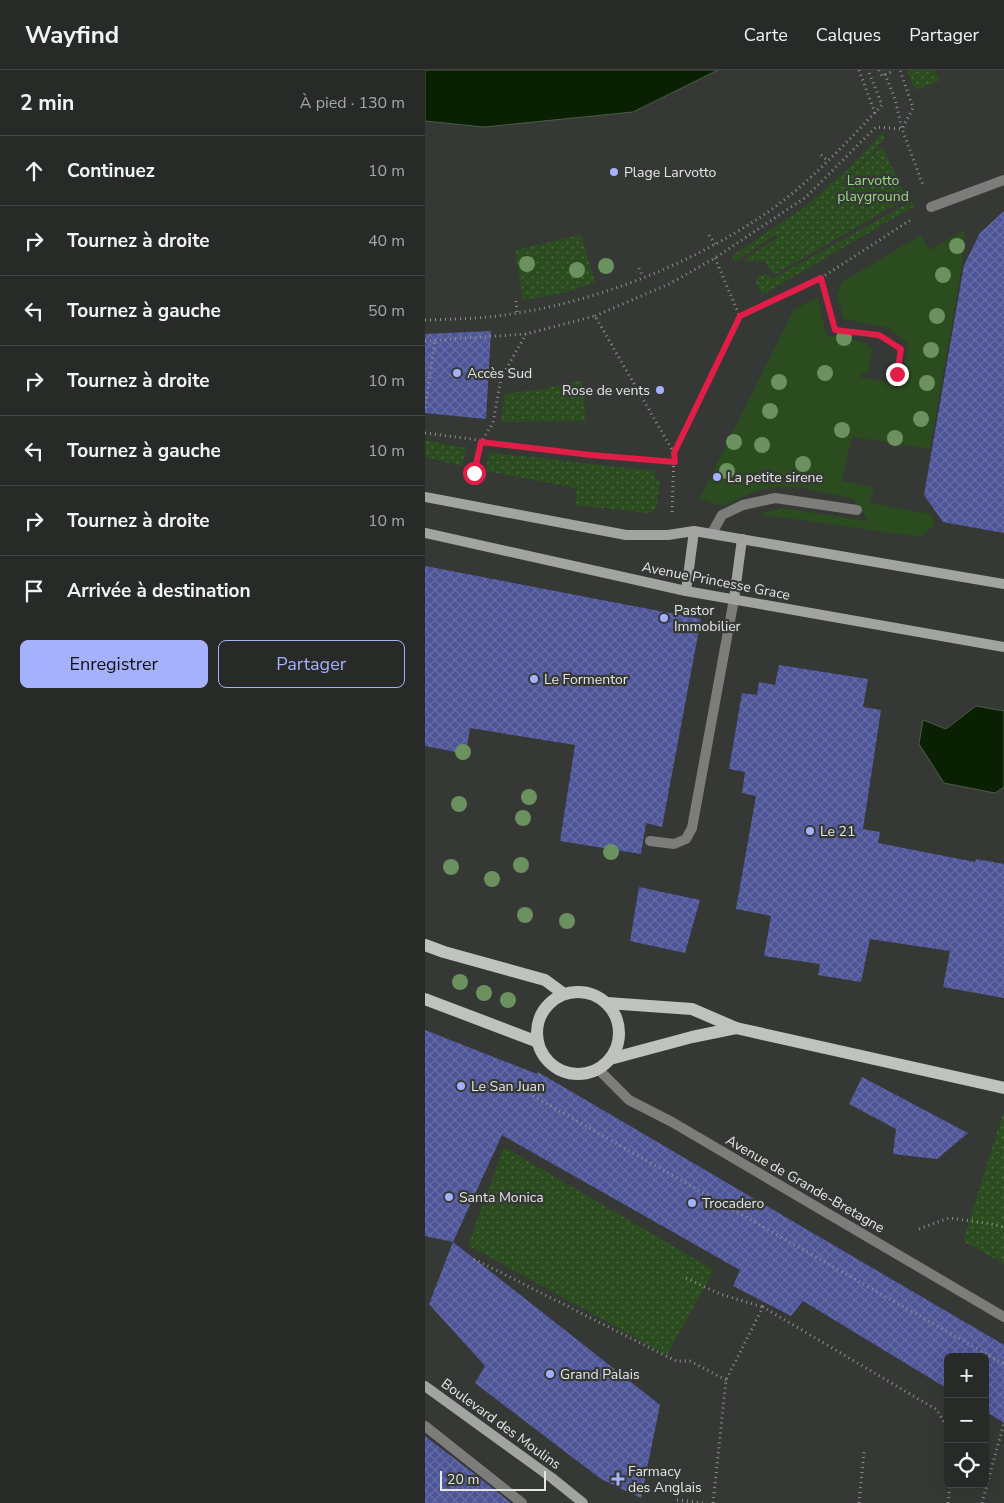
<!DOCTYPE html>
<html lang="fr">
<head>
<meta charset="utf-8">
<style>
	:root { --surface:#282a28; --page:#303230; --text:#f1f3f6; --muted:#a5a7a8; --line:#444645; --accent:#a6b1fc }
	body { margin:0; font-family:"Nunito Sans",sans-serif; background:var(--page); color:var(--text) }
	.controls { position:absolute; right:15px; bottom:15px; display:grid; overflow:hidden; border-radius:8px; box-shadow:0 5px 20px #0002 }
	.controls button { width:45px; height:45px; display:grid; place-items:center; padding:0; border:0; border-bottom:1px solid var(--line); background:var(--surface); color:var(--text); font:25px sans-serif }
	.scale { position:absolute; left:15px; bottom:12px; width:106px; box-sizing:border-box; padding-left:5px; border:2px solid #e5e7e5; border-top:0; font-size:14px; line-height:18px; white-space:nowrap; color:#e5e7e5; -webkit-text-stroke:4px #353835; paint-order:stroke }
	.stop { position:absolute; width:15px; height:15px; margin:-11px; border:4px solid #e11d48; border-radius:50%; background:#fff }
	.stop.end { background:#e11d48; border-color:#fff; box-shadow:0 1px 5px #0008 }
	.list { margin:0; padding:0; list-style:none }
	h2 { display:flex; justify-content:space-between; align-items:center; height:65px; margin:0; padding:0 20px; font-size:21px }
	h2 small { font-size:16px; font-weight:400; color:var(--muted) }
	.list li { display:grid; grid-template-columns:32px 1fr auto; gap:15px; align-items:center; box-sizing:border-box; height:70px; padding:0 20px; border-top:1px solid var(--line) }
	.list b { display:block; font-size:19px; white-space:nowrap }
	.list em { font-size:16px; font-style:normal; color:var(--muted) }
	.actions { display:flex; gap:10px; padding:15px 20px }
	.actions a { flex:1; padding:11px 0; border:1px solid var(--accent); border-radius:8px; text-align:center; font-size:18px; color:var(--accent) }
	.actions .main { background:var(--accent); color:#111 }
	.icon { flex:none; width:28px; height:28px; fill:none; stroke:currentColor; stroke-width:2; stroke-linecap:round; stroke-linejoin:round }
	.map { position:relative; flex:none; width:579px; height:1433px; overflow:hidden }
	header { display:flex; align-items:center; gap:30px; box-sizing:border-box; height:70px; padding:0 25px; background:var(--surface); border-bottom:1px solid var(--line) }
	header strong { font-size:24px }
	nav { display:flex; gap:28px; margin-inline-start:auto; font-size:18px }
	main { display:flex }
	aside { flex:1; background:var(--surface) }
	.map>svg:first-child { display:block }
	.grass { fill:url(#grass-dots) }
	.garden { fill:#2b4c1f }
	.water { fill:#092102; stroke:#4b5c46 }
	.building { fill:url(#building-cross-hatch) }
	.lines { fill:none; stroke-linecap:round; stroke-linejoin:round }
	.path { stroke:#8f918f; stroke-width:3; stroke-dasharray:1 4; stroke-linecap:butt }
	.lane { stroke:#7c7d7b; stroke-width:10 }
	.street { stroke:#7c7d7b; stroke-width:10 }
	.secondary { stroke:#a2a4a1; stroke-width:10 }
	.primary { stroke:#bfc2be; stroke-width:12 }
	.tree { fill:#6a915e }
	.route { stroke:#e11d48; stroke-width:6 }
	.poi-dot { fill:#a6b1fc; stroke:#353835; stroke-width:2 }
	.labels { text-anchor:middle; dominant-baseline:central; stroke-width:4.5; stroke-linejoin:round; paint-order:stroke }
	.poi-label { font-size:14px; fill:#e5e7e5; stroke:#353835; text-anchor:start }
	.park-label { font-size:14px; fill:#96d980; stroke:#353835 }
	.street-label { font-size:14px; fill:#e5e7e5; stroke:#353835 }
</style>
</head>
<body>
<header>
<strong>Wayfind</strong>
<nav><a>Carte</a><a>Calques</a><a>Partager</a></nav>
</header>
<main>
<aside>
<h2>2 min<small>À pied · 130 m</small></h2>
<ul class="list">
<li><svg class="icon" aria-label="ahead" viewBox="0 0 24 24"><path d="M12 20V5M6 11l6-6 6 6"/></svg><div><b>Continuez</b></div><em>10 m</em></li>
<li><svg class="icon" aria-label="right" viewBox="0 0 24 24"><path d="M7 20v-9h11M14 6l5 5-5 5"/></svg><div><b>Tournez à droite</b></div><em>40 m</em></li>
<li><svg class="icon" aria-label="left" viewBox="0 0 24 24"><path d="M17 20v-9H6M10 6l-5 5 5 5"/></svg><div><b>Tournez à gauche</b></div><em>50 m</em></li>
<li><svg class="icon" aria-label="right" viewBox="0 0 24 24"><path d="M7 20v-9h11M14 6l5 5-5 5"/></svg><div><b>Tournez à droite</b></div><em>10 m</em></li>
<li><svg class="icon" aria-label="left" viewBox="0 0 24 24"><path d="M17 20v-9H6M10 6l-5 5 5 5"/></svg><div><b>Tournez à gauche</b></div><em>10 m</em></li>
<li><svg class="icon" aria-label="right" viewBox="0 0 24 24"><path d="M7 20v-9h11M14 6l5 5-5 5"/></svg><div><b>Tournez à droite</b></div><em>10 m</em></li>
<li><svg class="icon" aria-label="arrive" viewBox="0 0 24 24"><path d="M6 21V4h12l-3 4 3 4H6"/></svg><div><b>Arrivée à destination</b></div></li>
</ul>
<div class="actions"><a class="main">Enregistrer</a><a>Partager</a></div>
</aside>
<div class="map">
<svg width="579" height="1433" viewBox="0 0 579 1433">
	<defs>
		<pattern id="grass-dots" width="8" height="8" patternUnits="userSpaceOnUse" patternTransform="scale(1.25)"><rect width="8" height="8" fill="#2b4c1f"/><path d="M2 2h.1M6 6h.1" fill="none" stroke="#4a663f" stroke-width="1.8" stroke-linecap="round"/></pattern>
		<pattern id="building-cross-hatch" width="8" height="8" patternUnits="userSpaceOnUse" patternTransform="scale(1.25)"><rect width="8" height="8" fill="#4d5497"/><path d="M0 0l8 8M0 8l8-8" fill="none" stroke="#666da5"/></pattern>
	</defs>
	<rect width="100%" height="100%" fill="#353835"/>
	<g class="grass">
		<polygon points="482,0 509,0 516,10 490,20"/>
		<polygon points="458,62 460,67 447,84 411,117 457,77 482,128 349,205 339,191 317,191 353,167 351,164 310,192 307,186 381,136 425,97"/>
		<polygon points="487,131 490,136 337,225 331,213 333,205 344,204 347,209"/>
		<polygon points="156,165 170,212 143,222 98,230 90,180"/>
		<polygon points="157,310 161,351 76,352 79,324 118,319"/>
		<polygon points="0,370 41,378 37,396 0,387"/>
		<polygon points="64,382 230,401 230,409 235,410 232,437 226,442 221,443 150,435 152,418 61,401"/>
		<polygon points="579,1040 579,1194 538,1171"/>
		<polygon points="79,1077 289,1200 242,1285 43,1175"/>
	</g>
	<polygon class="garden" points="540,160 537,196 505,379 427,367 417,411 449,417 445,433 506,444 510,455 495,467 333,444 357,438 444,451 429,429 377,418 354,417 334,420 314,428 301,435 292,435 275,428 369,239 393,228 401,265 442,273 441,277 448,278 443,303 436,302 435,307 478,315 483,274 463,258 419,249 412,225 417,212 496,165 504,180"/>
	<g class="water">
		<polygon points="0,0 293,0 208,42 59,57 0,51"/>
		<polygon points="551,636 579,641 579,717 570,723 519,713 494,674 498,650 521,659"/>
	</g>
	<g class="building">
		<polygon points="579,141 579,463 518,452 499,425 539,195 555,163"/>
		<polygon points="66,261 61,349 0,343 0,264"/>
		<polygon points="0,496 276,549 237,757 221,753 216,784 135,771 150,675 45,658 41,684 0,676"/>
		<polygon points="354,595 443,609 438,637 456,640 438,759 455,762 453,773 550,792 551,789 579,794 579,928 518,917 525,881 445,869 436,912 393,905 395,894 339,886 346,846 311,839 331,726 317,723 320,702 304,699 317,623 332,625 334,612 350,615"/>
		<polygon points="214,817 275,830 260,883 205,871"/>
		<polygon points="0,960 112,1004 113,1002 579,1275 579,1353 560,1341 560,1287 523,1287 523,1319 378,1231 366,1246 308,1216 315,1200 77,1065 28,1172 0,1166"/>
		<polygon points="437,1007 543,1063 512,1089 468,1084 471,1059 424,1034"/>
		<polygon points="28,1172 235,1335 216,1428 176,1409 50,1313 60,1296 4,1234"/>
		<polygon points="0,1366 47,1402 86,1433 0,1433"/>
	</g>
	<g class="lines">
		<g class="path">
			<polyline points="434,0 450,43"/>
			<polyline points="454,0 457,6 466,2 465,0"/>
			<polyline points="460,4 470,29 477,59 498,115"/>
			<polyline points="396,85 402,90"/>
			<polyline points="284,165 290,174"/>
			<polyline points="290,188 315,247"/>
			<polyline points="214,198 218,207"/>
			<polyline points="396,208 411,260 454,265 476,279 472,305"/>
			<polyline points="91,231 92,242"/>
			<polyline points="170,246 244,214 290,188 381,127 451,57 477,59 488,38 475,0"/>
			<path d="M0,250C24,249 48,249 72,246C163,235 261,197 337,146C382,116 420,74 457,35L443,0"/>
			<polyline points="0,271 101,264 170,246 249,383"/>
			<polyline points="0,338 10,271"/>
			<polyline points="0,363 167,385 249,392"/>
			<polyline points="49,403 56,372 68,353 76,308 101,264"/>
			<polyline points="247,442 249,383 315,247 396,208 487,149"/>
			<polyline points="108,1026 579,1294"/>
			<polyline points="494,1159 524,1148 561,1153 579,1157"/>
			<polyline points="49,1189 251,1291 265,1291 301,1310"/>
			<polyline points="261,1208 295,1224 338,1237"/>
			<polyline points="252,1430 279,1433"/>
			<polyline points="288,1433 301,1310 338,1237 512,1340 523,1359"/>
			<polyline points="434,1433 439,1382"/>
			<polyline points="523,1433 525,1414"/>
			<polyline points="557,1433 579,1353"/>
		</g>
		<g class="lane">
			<polyline points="287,463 297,445 318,435 350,428 432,440"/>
			<polyline points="225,771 249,774 261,769 267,758 309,529"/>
		</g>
		<g class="street">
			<polyline points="506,137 579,110"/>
			<polyline points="173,999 204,1030 247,1052 579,1247"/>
			<polyline points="0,1356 97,1433"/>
		</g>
		<g class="secondary">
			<polyline points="0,427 201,465 243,465 269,461 579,514"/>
			<polyline points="0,463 261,521 579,577"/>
			<polyline points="261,521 269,461"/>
			<polyline points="309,529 317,469"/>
			<polyline points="0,1316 127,1408 158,1433"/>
		</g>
		<g class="primary">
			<polyline points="0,875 19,882 120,910 139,924"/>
			<circle cx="153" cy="963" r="41"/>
			<polyline points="0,929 113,972"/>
			<polyline points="182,933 267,939 311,958 579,1018"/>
			<polyline points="185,989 267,967 311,958"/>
		</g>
	</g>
	<g class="tree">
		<circle cx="532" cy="176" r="8"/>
		<circle cx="102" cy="194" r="8"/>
		<circle cx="181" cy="196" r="8"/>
		<circle cx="152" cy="200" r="8"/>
		<circle cx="518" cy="205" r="8"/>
		<circle cx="512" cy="246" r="8"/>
		<circle cx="419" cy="268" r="8"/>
		<circle cx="506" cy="280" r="8"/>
		<circle cx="400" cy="303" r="8"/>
		<circle cx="354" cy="312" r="8"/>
		<circle cx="502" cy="313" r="8"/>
		<circle cx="345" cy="341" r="8"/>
		<circle cx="496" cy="349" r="8"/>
		<circle cx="417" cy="360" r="8"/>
		<circle cx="470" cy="368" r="8"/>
		<circle cx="309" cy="372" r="8"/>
		<circle cx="337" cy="375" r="8"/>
		<circle cx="378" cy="394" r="8"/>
		<circle cx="302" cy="401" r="8"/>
		<circle cx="38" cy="682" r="8"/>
		<circle cx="104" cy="727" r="8"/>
		<circle cx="34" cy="734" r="8"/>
		<circle cx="98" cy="748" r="8"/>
		<circle cx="186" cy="782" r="8"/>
		<circle cx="96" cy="795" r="8"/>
		<circle cx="26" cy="797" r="8"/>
		<circle cx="67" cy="809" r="8"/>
		<circle cx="100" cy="845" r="8"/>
		<circle cx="142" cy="851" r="8"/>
		<circle cx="35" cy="912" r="8"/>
		<circle cx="59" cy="923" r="8"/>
		<circle cx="83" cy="930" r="8"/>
	</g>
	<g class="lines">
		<polyline class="route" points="49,403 56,372 166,385 250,392 249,383 315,246 396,208 410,260 454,265 476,279 472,304"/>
	</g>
	<g class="poi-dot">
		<circle cx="189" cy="102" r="5"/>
		<circle cx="32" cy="303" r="5"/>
		<circle cx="235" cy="320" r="5"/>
		<circle cx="292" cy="407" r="5"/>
		<circle cx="239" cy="548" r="5"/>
		<circle cx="109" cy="609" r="5"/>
		<circle cx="385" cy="761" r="5"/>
		<circle cx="36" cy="1016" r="5"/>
		<circle cx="24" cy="1127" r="5"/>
		<circle cx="267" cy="1133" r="5"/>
		<circle cx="125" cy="1304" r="5"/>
		<path d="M190.5 1401.5h5v5h5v5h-5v5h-5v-5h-5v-5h5z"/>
	</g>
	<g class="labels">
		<g class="poi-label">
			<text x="199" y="102">Plage Larvotto</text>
			<text x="42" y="303">Accès Sud</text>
			<text x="225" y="320" text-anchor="end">Rose de vents</text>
			<text x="302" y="407">La petite sirene</text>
			<text x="249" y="540">Pastor<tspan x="249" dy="16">Immobilier</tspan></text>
			<text x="119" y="609">Le Formentor</text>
			<text x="395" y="761">Le 21</text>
			<text x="46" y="1016">Le San Juan</text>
			<text x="34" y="1127">Santa Monica</text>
			<text x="277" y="1133">Trocadero</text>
			<text x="135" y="1304">Grand Palais</text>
			<text x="203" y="1401">Farmacy<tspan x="203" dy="16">des Anglais</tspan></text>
		</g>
		<g class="park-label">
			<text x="448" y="110">Larvotto<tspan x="448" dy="16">playground</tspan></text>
		</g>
		<g class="street-label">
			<text transform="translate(291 511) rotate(11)">Avenue Princesse Grace</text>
			<text transform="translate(380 1114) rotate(30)">Avenue de Grande-Bretagne</text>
			<text transform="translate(76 1354) rotate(36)">Boulevard des Moulins</text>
		</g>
	</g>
</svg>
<div class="controls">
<button>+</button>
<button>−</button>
<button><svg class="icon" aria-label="locate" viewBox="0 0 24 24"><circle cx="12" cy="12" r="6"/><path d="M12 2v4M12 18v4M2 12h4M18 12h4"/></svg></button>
</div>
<div class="scale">20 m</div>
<div class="stop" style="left:49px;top:403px"></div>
<div class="stop end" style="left:472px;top:304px"></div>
</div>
</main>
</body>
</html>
